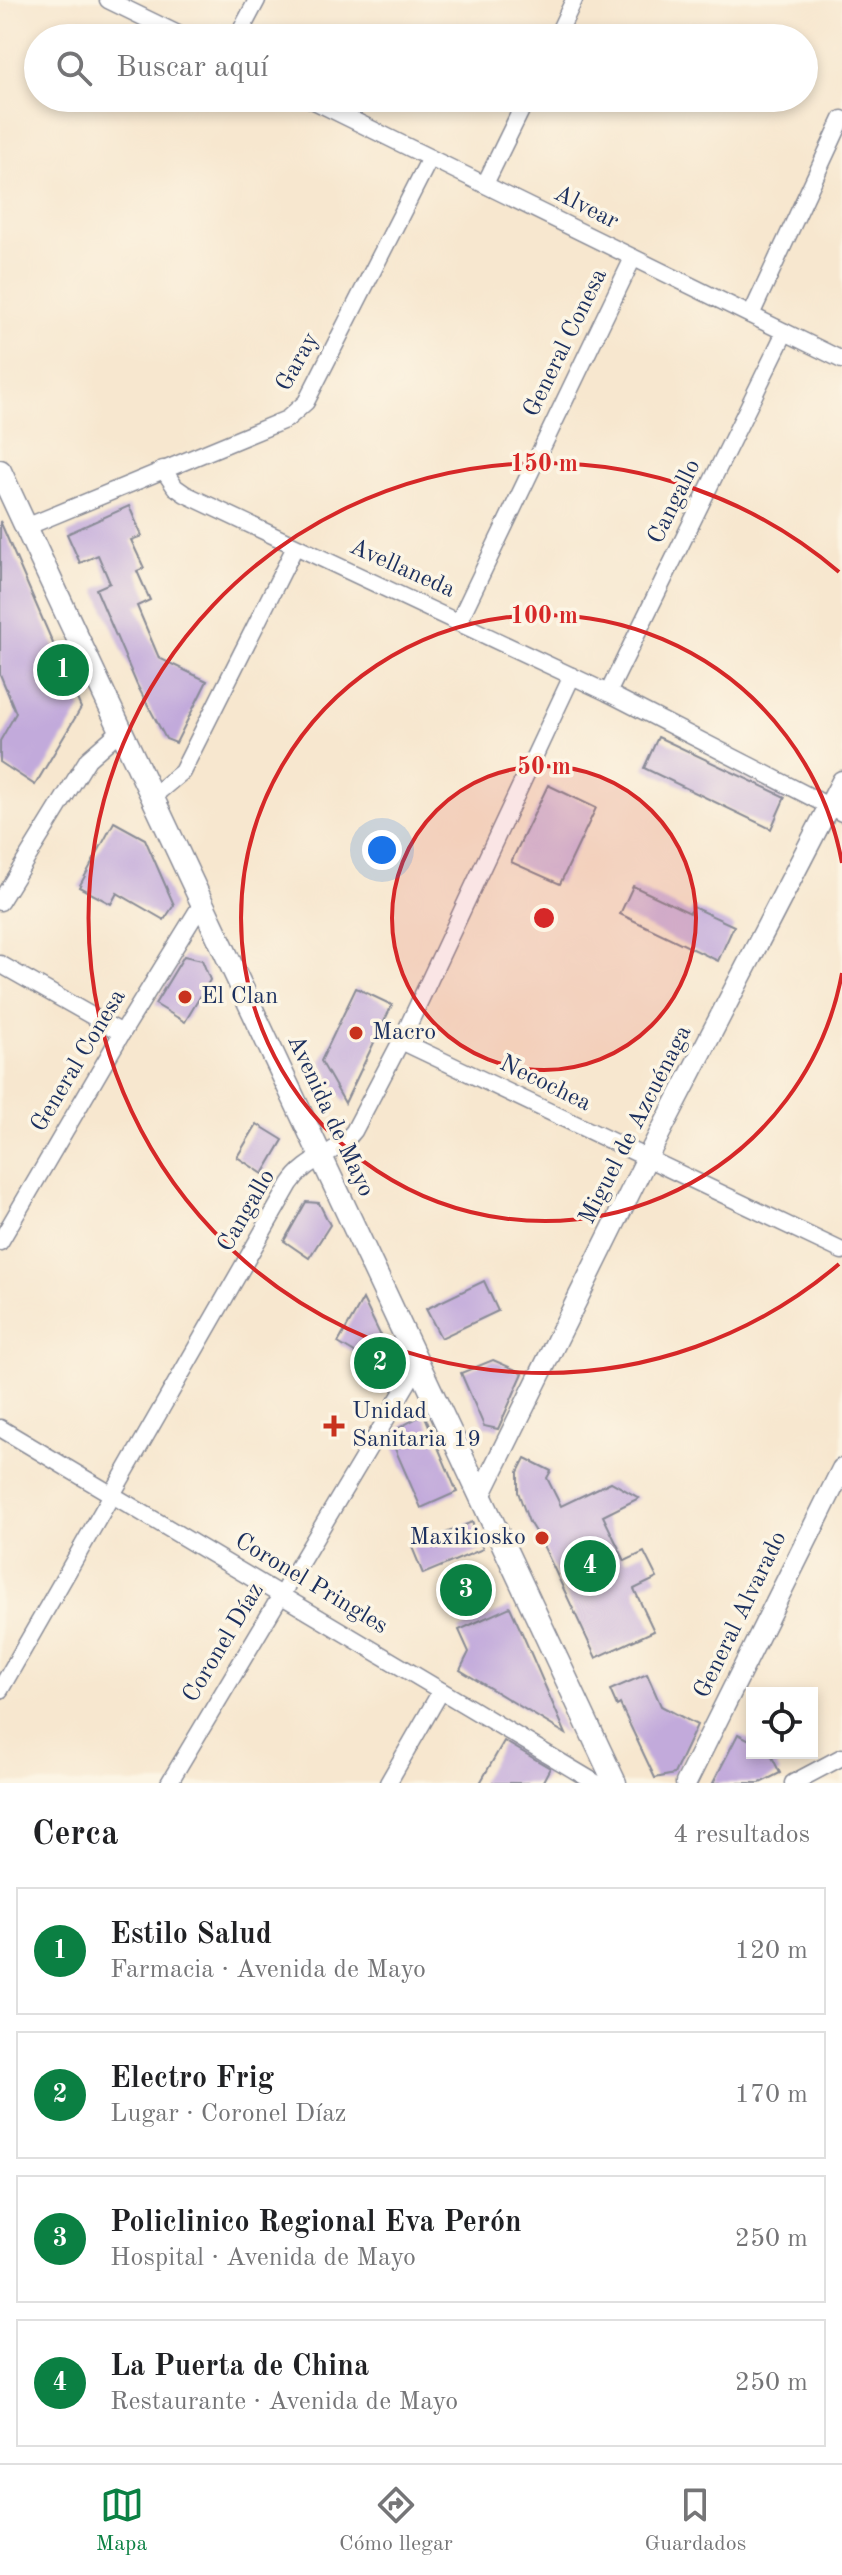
<!DOCTYPE html>
<html lang="es">
<head>
<meta charset="utf-8">
<style>
	:root { --surface:#fff; --page:#f6f6f6; --text:#202124; --muted:#757577; --line:#e0e0e0; --accent:#0b8043 }
	body { margin:0; font-family:"Old Standard TT",serif; background:var(--page); color:var(--text) }
	.controls { position:absolute; right:24px; bottom:24px; display:grid; overflow:hidden; border-radius:0px; box-shadow:0 4px 12px #0003 }
	.controls button { width:72px; height:72px; display:grid; place-items:center; padding:0; border:0; border-bottom:2px solid var(--line); background:var(--surface); color:var(--text); font:40px sans-serif }
	.you { position:absolute; left:382px; top:850px; width:28px; height:28px; margin:-20px; border:6px solid #fff; border-radius:50%; background:#1a73e8; box-shadow:0 0 0 12px #1a73e833 }
	.badge { display:grid; place-items:center; width:52px; height:52px; border-radius:50%; background:var(--accent); color:#fff; font-size:26px; font-weight:700 }
	.pin { position:absolute; translate:-50% -50%; border:4px solid #fff; box-shadow:0 2px 8px #0006 }
	.list { margin:0; padding:0; list-style:none }
	h2 { display:flex; justify-content:space-between; align-items:center; height:104px; margin:0; padding:0 32px; font-size:34px }
	h2 small { font-size:26px; font-weight:400; color:var(--muted) }
	.list li { display:grid; grid-template-columns:52px 1fr auto; gap:24px; align-items:center; box-sizing:border-box; height:128px; margin:0 16px 16px; padding:0 16px; border:2px solid var(--line); border-radius:0px }
	.list b { display:block; font-size:30px; white-space:nowrap }
	.list p { margin:0; font-size:26px; white-space:nowrap; color:var(--muted) }
	.list em { font-size:26px; font-style:normal; color:var(--muted) }
	.icon { flex:none; width:44px; height:44px; fill:none; stroke:currentColor; stroke-width:2; stroke-linecap:round; stroke-linejoin:round }
	.map { position:relative; flex:none; width:842px; height:1783px; overflow:hidden }
	.search { position:absolute; background:var(--surface); box-shadow:0 4px 12px #0003; left:24px; right:24px; top:24px; height:88px; display:flex; align-items:center; gap:20px; box-sizing:border-box; padding:0 28px; border-radius:44px; color:var(--muted); font-size:30px }
	.sheet { height:680px; background:var(--surface) }
	nav { display:flex; justify-content:space-around; align-items:center; box-sizing:border-box; height:112px; border-top:2px solid var(--line); background:var(--surface); font-size:22px; color:var(--muted) }
	nav a { display:grid; justify-items:center; gap:4px }
	nav .on { color:var(--accent) }
	.map>svg:first-child { display:block }
	.building { fill:#c2aadb }
	.lines { fill:none; stroke-linecap:round; stroke-linejoin:round }
	.minor-casing { stroke:#898b96; stroke-width:19 }
	.tertiary-casing { stroke:#898b96; stroke-width:23 }
	.secondary-casing { stroke:#898b96; stroke-width:25 }
	.minor { stroke:#fff; stroke-width:16 }
	.tertiary { stroke:#fff; stroke-width:20 }
	.secondary { stroke:#fff; stroke-width:22 }
	.ring { fill:none; stroke:#d62828; stroke-width:4 }
	.poi-dot { fill:#c8321e; stroke:#fcf5e5; stroke-width:3 }
	.labels { text-anchor:middle; dominant-baseline:central; stroke-width:7; stroke-linejoin:round; paint-order:stroke }
	.street-label { font-size:24px; fill:#1b2f5e; stroke:#fcf5e5 }
	.poi-label { font-size:24px; fill:#1b2f5e; stroke:#fcf5e5; text-anchor:start }
	.centre { fill:#d62828; stroke:#fcf5e5; stroke-width:4 }
	.ring-label { font-size:24px; text-anchor:middle; font-weight:bold; fill:#d62828; stroke:#fcf5e5; stroke-width:7; stroke-linejoin:round; paint-order:stroke }
</style>
</head>
<body>
<div class="map">
<svg width="842" height="1783" viewBox="0 0 842 1783">
	<rect width="100%" height="100%" fill="#fcf5e5"/>
	<filter id="ink" filterUnits="userSpaceOnUse"><feTurbulence type="fractalNoise" baseFrequency=".0125" numOctaves="2"/><feDisplacementMap in="SourceGraphic" scale="16" xChannelSelector="R" yChannelSelector="G"/><feConvolveMatrix kernelMatrix="1 2 1 2 8 2 1 2 1" color-interpolation-filters="sRGB"/></filter>
	<filter id="wash" filterUnits="userSpaceOnUse"><feTurbulence type="fractalNoise" baseFrequency=".006" numOctaves="4" result="noise"/><feDisplacementMap in="SourceGraphic" scale="32" xChannelSelector="R" yChannelSelector="G"/><feGaussianBlur stdDeviation="1.8" result="paint"/><feColorMatrix in="noise" values="0 0 0 0 0 0 0 0 0 0 0 0 0 0 0 0 0 1.4 0 .05"/><feComposite in="paint" operator="in"/></filter>
	<g filter="url(#wash)">
		<rect width="100%" height="100%" fill="#f7e7cf"/>
		<g id="blocks">
			<g class="building">
				<polygon points="129,506 142,536 131,540 144,568 137,571 150,600 137,606 159,658 207,681 176,743 166,739 137,685 96,589 110,583 98,555 80,563 67,534"/>
				<polygon points="0,521 81,708 35,785 0,762 0,741 16,713 0,674"/>
				<polygon points="658,737 785,797 771,829 644,768"/>
				<polygon points="548,785 596,808 560,884 511,862"/>
				<polygon points="114,822 145,839 174,905 164,920 117,893 111,904 79,887"/>
				<polygon points="633,886 690,913 693,907 734,926 718,961 620,914"/>
				<polygon points="184,956 202,960 210,980 185,1022 155,1004"/>
				<polygon points="356,988 392,1005 345,1103 321,1061"/>
				<polygon points="257,1124 283,1140 263,1174 237,1157"/>
				<polygon points="306,1202 319,1203 330,1225 309,1258 284,1241"/>
				<polygon points="484,1281 498,1311 441,1338 426,1309"/>
				<polygon points="363,1299 389,1353 385,1371 338,1343"/>
				<polygon points="493,1360 523,1373 498,1429 484,1426 461,1373"/>
				<polygon points="424,1414 457,1492 421,1508 392,1442 399,1428"/>
				<polygon points="525,1458 551,1471 547,1478 561,1506 611,1482 639,1498 603,1516 625,1561 644,1552 657,1578 634,1589 654,1631 596,1658 543,1545 529,1522 518,1492 518,1472"/>
				<polygon points="472,1522 483,1549 423,1574 412,1547"/>
				<polygon points="510,1607 522,1633 566,1734 460,1670 469,1652 459,1630"/>
				<polygon points="647,1674 661,1706 697,1725 674,1774 655,1778 620,1704 617,1706 610,1690"/>
				<polygon points="738,1734 752,1741 752,1753 770,1753 780,1773 760,1783 713,1783"/>
				<polygon points="504,1741 550,1768 542,1783 480,1783"/>
			</g>
		</g>
	</g>
	<g filter="url(#ink)">
		<use href="#blocks" fill-opacity="0" stroke="#898b96" stroke-width="2"/>
		<g class="lines">
			<defs>
				<g id="minor">
					<polyline points="108,0 186,38"/>
					<polyline points="237,38 257,0"/>
					<polyline points="556,38 574,0"/>
					<polyline points="308,98 842,360"/>
					<polyline points="485,184 527,98"/>
					<polyline points="751,315 842,119"/>
					<polyline points="163,469 175,487 185,494 608,693 842,813"/>
					<polyline points="26,527 287,419 306,402 430,158"/>
					<polyline points="459,621 633,258"/>
					<polyline points="608,693 785,332"/>
					<polyline points="151,798 182,772 295,547"/>
					<polyline points="0,902 88,759 121,730"/>
					<polyline points="0,964 122,1033"/>
					<polyline points="401,1041 842,1251"/>
					<polyline points="0,1242 122,1033 201,905"/>
					<polyline points="0,1428 596,1783"/>
					<path d="M0,1690L290,1184C308,1157 335,1156 354,1131L401,1041L572,676"/>
					<polyline points="169,1783 419,1364"/>
					<polyline points="388,1783 441,1691"/>
					<polyline points="793,1783 842,1757"/>
				</g>
				<g id="tertiary">
					<polyline points="481,1494 646,1160 842,781"/>
					<polyline points="686,1783 842,1469"/>
				</g>
				<path id="secondary" d="M0,471C203,909 410,1345 615,1783"/>
			</defs>
			<use href="#minor" class="minor-casing"/>
			<use href="#tertiary" class="tertiary-casing"/>
			<use href="#secondary" class="secondary-casing"/>
			<use href="#minor" class="minor"/>
			<use href="#tertiary" class="tertiary"/>
			<use href="#secondary" class="secondary"/>
		</g>
	</g>
	<circle cx="544" cy="918" r="152" fill="#d62828" fill-opacity=".12"/>
	<g class="ring">
		<circle cx="544" cy="918" r="152"/>
		<path d="M842 973A303 303 0 1 1 842 863"/>
		<path d="M839 1264A455 455 0 1 1 839 572"/>
	</g>
	<g class="poi-dot">
		<circle cx="185" cy="997" r="8"/>
		<circle cx="356" cy="1033" r="8"/>
		<path d="M330 1414h8v8h8v8h-8v8h-8v-8h-8v-8h8z"/>
		<circle cx="542" cy="1538" r="8"/>
	</g>
	<g class="labels">
		<g class="street-label">
			<text transform="translate(586 208) rotate(27)">Alvear</text>
			<text transform="translate(566 343) rotate(-64)">General Conesa</text>
			<text transform="translate(298 362) rotate(-61)">Garay</text>
			<text transform="translate(675 502) rotate(-64)">Cangallo</text>
			<text transform="translate(402 569) rotate(24)">Avellaneda</text>
			<text transform="translate(79 1061) rotate(-59)">General Conesa</text>
			<text transform="translate(545 1084) rotate(26)">Necochea</text>
			<text transform="translate(330 1116) rotate(65)">Avenida de Mayo</text>
			<text transform="translate(636 1125) rotate(-63)">Miguel de Azcuénaga</text>
			<text transform="translate(247 1211) rotate(-60)">Cangallo</text>
			<text transform="translate(311 1584) rotate(31)">Coronel Pringles</text>
			<text transform="translate(741 1615) rotate(-64)">General Alvarado</text>
			<text transform="translate(224 1643) rotate(-59)">Coronel Díaz</text>
		</g>
		<g class="poi-label">
			<text x="201" y="997">El Clan</text>
			<text x="372" y="1033">Macro</text>
			<text x="352" y="1412">Unidad<tspan x="352" dy="28">Sanitaria 19</tspan></text>
			<text x="526" y="1538" text-anchor="end">Maxikiosko</text>
		</g>
	</g>
	<circle cx="544" cy="918" r="12" class="centre"/>
	<g class="ring-label">
		<text x="544" y="471">150 m</text>
		<text x="544" y="623">100 m</text>
		<text x="544" y="774">50 m</text>
	</g>
</svg>
<div class="controls">
<button><svg class="icon" aria-label="locate" viewBox="0 0 24 24"><circle cx="12" cy="12" r="6"/><path d="M12 2v4M12 18v4M2 12h4M18 12h4"/></svg></button>
</div>
<div class="you"></div>
<div class="pin badge" style="left:63px;top:670px">1</div>
<div class="pin badge" style="left:380px;top:1363px">2</div>
<div class="pin badge" style="left:466px;top:1590px">3</div>
<div class="pin badge" style="left:590px;top:1566px">4</div>
<div class="search"><svg class="icon" aria-label="search" viewBox="0 0 24 24"><circle cx="10" cy="10" r="6"/><path d="M15 15l6 6"/></svg>Buscar aquí</div>
</div>
<section class="sheet">
<h2>Cerca<small>4 resultados</small></h2>
<ul class="list">
<li><span class="badge">1</span><div><b>Estilo Salud</b><p>Farmacia · Avenida de Mayo</p></div><em>120 m</em></li>
<li><span class="badge">2</span><div><b>Electro Frig</b><p>Lugar · Coronel Díaz</p></div><em>170 m</em></li>
<li><span class="badge">3</span><div><b>Policlinico Regional Eva Perón</b><p>Hospital · Avenida de Mayo</p></div><em>250 m</em></li>
<li><span class="badge">4</span><div><b>La Puerta de China</b><p>Restaurante · Avenida de Mayo</p></div><em>250 m</em></li>
</ul>
</section>
<nav>
<a class="on"><svg class="icon" aria-label="map" viewBox="0 0 24 24"><path d="M3 6l6-2 6 2 6-2v14l-6 2-6-2-6 2zM9 4v14M15 6v14"/></svg>Mapa</a>
<a><svg class="icon" aria-label="directions" viewBox="0 0 24 24"><path d="M12 3l9 9-9 9-9-9zM9 14v-3h6M13 9l2 2-2 2"/></svg>Cómo llegar</a>
<a><svg class="icon" aria-label="saved" viewBox="0 0 24 24"><path d="M7 4h10v16l-5-4-5 4z"/></svg>Guardados</a>
</nav>
</body>
</html>
